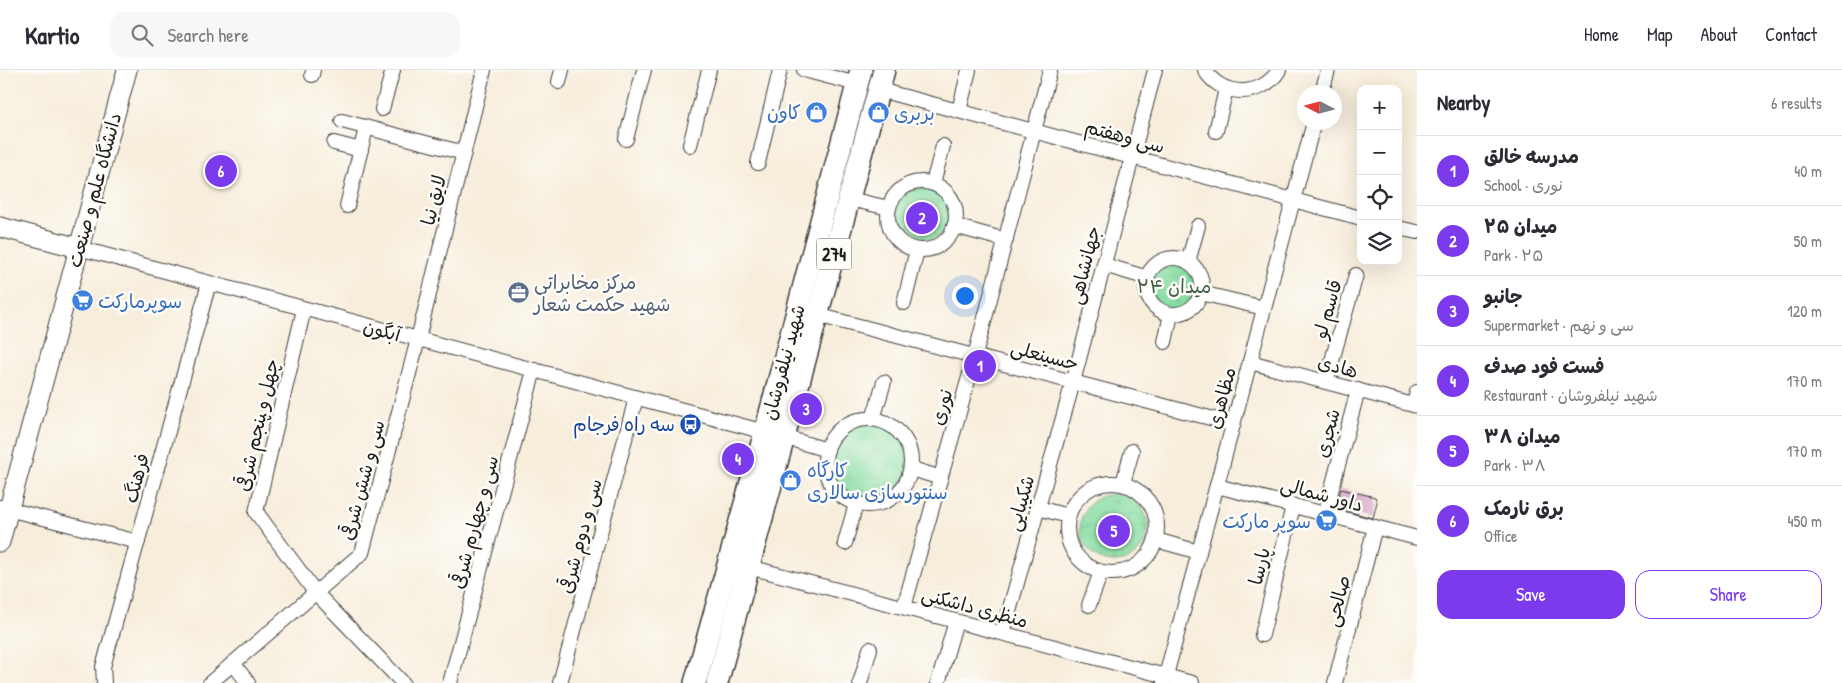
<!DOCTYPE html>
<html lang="en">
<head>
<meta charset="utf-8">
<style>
	:root { --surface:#fff; --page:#f7f7f7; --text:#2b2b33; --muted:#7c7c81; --line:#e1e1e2; --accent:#7c3aed }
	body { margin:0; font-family:"Patrick Hand","Playpen Sans Arabic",sans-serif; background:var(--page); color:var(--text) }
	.controls { position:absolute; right:15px; top:15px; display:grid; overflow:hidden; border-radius:10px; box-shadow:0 5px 20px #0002 }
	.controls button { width:45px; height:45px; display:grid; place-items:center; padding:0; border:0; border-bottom:1px solid var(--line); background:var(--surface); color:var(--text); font:25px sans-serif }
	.compass { position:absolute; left:1297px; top:15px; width:45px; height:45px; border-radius:50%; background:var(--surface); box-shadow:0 5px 20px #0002; rotate:276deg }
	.you { position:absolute; left:964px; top:225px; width:18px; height:18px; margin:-12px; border:4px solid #fff; border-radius:50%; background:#1a73e8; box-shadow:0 0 0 8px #1a73e833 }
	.badge { display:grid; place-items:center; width:32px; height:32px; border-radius:50%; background:var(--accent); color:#fff; font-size:16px; font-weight:700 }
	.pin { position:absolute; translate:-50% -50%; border:2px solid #fff; box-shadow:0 1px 5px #0006 }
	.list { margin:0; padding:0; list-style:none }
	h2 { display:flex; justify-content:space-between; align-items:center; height:65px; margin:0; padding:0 20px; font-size:21px }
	h2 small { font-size:16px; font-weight:400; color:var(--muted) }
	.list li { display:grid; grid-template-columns:32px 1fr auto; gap:15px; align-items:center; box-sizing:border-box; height:70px; padding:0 20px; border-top:1px solid var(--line) }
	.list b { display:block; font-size:19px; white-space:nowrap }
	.list p { margin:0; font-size:16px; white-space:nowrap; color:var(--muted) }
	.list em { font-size:16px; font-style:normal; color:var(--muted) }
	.actions { display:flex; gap:10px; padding:15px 20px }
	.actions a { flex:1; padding:11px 0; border:1px solid var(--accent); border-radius:15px; text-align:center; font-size:18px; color:var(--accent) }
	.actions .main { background:var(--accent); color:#fff }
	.icon { flex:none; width:28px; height:28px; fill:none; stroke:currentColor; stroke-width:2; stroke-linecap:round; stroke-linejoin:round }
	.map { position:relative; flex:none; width:1417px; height:613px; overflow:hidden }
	header { display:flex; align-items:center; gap:30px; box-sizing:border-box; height:70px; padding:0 25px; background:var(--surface); border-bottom:1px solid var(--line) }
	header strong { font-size:24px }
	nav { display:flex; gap:28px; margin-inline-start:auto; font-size:18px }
	.search { width:350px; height:45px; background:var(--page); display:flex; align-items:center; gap:12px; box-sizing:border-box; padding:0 18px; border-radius:15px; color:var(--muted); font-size:19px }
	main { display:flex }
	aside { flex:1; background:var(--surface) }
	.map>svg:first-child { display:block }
	.grass { fill:url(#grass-tufts); stroke:#507c5e }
	.building { fill:#d5a0c9 }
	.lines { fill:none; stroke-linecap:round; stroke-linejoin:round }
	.minor-casing { stroke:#3d3b39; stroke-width:16 }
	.secondary-casing { stroke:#3d3b39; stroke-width:21 }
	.primary-casing { stroke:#3d3b39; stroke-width:24 }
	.minor { stroke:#fff; stroke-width:14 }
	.secondary { stroke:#fff; stroke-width:19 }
	.primary { stroke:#fff; stroke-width:21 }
	.labels { text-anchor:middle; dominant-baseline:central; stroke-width:5; stroke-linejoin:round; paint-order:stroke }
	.shield { fill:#fdfcf7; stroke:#605f5e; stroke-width:1 }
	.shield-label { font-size:18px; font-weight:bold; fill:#1c1c1c }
	.shop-label { font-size:19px; fill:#366cbe; stroke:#fdfcf7; text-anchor:start }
	.street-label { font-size:19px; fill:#1c1c1c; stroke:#fdfcf7 }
	.service-label { font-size:19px; fill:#4e5e75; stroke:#fdfcf7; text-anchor:start }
	.park-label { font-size:19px; fill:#405f4a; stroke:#fdfcf7 }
	.transit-label { font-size:19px; fill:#164399; stroke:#fdfcf7; text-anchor:end }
</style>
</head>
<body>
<header>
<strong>Kartio</strong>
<div class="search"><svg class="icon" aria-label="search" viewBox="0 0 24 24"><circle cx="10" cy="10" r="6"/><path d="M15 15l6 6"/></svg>Search here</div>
<nav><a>Home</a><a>Map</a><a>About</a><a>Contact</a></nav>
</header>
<main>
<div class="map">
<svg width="1417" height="613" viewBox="0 0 1417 613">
	<defs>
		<pattern id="grass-tufts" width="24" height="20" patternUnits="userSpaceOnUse" patternTransform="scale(1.25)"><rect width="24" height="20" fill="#84dca0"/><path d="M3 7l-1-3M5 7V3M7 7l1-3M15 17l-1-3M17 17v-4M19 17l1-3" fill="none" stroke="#71bc89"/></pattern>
	</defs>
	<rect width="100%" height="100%" fill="#fdfcf7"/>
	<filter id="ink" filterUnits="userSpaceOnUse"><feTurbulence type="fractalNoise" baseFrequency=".02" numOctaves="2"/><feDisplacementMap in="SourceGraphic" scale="10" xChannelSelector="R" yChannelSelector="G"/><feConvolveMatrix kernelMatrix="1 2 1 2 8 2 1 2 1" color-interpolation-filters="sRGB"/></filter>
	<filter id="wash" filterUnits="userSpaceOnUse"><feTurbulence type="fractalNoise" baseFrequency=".0096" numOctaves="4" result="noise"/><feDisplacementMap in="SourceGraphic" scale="20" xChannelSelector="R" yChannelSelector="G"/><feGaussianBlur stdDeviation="1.12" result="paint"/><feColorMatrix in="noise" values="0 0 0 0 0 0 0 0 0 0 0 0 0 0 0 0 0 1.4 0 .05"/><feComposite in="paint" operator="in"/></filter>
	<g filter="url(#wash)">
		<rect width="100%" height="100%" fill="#f7eddb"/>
		<g class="grass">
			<circle cx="922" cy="145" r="27"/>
			<circle cx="1174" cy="216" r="26"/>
			<polygon points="858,350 896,359 910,382 907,411 893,428 856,434 834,418 827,380"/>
			<circle cx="1114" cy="458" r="34"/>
		</g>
		<g id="blocks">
			<polygon class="building" points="1341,419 1375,427 1377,432 1373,448 1336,438"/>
		</g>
	</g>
	<g filter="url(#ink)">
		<use href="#blocks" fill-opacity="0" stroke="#3d3b39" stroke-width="1"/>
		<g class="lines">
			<defs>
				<g id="minor">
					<polyline points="804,0 857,14"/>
					<path d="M1205,0C1221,28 1262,28 1279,0"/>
					<polyline points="312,5 313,0"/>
					<polyline points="559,12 562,0"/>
					<polyline points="879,20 1361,148"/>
					<polyline points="1322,22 1328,0"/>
					<polyline points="382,39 393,0"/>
					<polyline points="959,41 969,0"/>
					<polyline points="342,51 464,83"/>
					<polyline points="1216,61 1226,19"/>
					<polyline points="626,69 644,0"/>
					<polyline points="334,73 361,80"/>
					<polyline points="690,75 709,0"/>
					<polyline points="758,93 780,0"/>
					<circle cx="922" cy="146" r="34"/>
					<polyline points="933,113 943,76"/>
					<polyline points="849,129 889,138"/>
					<polyline points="347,136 366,58"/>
					<polyline points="954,156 1006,170"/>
					<polyline points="1398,158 1417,162"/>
					<polyline points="79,178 765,362"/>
					<circle cx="1174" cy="216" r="28"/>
					<polyline points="1188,192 1198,156"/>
					<polyline points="1104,195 1148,208"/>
					<polyline points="1201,223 1264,238"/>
					<polyline points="904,233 917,180"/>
					<polyline points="304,239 256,442 315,522 403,613"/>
					<polyline points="817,245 1233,354"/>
					<polyline points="1165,272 1171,244"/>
					<polyline points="1250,292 1417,336"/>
					<polyline points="1326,312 1356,205"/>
					<polyline points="1414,335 1417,322"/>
					<circle cx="868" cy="392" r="43"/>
					<polyline points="873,349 884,312"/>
					<polyline points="784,367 827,380"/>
					<polyline points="912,399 941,408"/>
					<circle cx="1112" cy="458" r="45"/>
					<polyline points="1123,413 1132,381"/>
					<polyline points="1217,416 1417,468"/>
					<polyline points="0,437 138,472"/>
					<polyline points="1038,438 1068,446"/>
					<polyline points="1325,444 1358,320"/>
					<polyline points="1156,470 1199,482"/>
					<polyline points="845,473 856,434"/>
					<polyline points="749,497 1192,613"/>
					<polyline points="1089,535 1101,502"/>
					<polyline points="904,537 975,286 1050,0"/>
					<polyline points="1003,563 1073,312 1155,0"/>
					<polyline points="1262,565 1293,436"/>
					<polyline points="233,593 248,613"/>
					<polyline points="104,613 103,597 209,213"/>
					<polyline points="210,613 362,483 418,269 484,0"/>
					<polyline points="450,613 534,300"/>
					<polyline points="560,613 636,328"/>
					<polyline points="860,613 870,579"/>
					<polyline points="938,613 956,551"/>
					<polyline points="1164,613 1314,52"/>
					<polyline points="1335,613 1375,457"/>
				</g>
				<g id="secondary">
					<polyline points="0,157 79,178"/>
					<polyline points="0,472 127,0"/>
				</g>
				<g id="primary">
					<polyline points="695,613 765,362 861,0"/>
					<polyline points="717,613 884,0"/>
				</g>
			</defs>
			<use href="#minor" class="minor-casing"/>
			<use href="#secondary" class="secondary-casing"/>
			<use href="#primary" class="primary-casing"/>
			<use href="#minor" class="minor"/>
			<use href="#secondary" class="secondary"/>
			<use href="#primary" class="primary"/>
		</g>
	</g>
	<defs>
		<symbol id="shop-disc" viewBox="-11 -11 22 22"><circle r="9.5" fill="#3f7fe0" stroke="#fdfcf7"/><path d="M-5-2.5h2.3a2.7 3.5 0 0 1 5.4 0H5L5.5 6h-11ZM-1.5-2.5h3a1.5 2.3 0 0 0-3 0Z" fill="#fff"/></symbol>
		<symbol id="office-disc" viewBox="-11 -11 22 22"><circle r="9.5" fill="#5c6f8a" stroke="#fdfcf7"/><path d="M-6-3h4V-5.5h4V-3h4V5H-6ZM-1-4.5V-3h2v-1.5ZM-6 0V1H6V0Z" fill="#fff"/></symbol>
		<symbol id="supermarket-disc" viewBox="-11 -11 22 22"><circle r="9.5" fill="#3f7fe0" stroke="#fdfcf7"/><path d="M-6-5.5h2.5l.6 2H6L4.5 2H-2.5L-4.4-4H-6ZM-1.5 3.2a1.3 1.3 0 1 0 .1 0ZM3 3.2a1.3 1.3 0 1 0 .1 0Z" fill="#fff"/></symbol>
		<symbol id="bus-disc" viewBox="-11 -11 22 22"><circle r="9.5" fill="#1a4fb4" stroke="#fdfcf7"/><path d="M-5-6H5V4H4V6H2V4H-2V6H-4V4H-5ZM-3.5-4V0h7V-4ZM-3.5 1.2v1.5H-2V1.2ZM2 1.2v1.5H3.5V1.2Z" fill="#fff"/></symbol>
	</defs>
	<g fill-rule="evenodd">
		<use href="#shop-disc" x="804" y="30" width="25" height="25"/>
		<use href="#shop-disc" x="866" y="30" width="25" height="25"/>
		<use href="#office-disc" x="506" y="210" width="25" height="25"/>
		<use href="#supermarket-disc" x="70" y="218" width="25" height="25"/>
		<use href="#bus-disc" x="678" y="342" width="25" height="25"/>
		<use href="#shop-disc" x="778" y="398" width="25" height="25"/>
		<use href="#supermarket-disc" x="1314" y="438" width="25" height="25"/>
	</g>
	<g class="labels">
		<rect class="shield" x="816.5" y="168.5" width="35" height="31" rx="4"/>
		<g class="shield-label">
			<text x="834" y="184">274</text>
		</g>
		<g class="shop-label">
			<text x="801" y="42" text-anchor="end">کاون</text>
			<text x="894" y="43">بربری</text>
			<text x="98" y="231">سوپرمارکت</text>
			<text x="807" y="400">کارگاه<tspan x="807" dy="22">سنتورسازی سالاری</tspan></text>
			<text x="1311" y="451" text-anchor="end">سوپر مارکت</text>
		</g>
		<g class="street-label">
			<text transform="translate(1125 66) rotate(15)">سی وهفتم</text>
			<text transform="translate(94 120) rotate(-75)">دانشگاه علم و صنعت</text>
			<text transform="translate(433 130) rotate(-76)">لایق نیا</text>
			<text transform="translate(1084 195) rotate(-76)">جهانشاهی</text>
			<text transform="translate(1327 239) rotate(-74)">قاسم لو</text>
			<text transform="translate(382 260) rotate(15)">آبگون</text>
			<text transform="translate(1045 285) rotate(15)">حسینعلی</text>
			<text transform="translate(783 292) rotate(-75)">شهید نیلفروشان</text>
			<text transform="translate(1338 296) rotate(15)">هادی</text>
			<text transform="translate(1221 328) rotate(-75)">مظاهری</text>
			<text transform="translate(941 337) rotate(-74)">نوری</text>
			<text transform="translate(257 355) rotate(-77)">چهل و ‍پنجم شرقی</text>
			<text transform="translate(1327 363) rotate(-75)">شجری</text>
			<text transform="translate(136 408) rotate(-75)">فرهنگ</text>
			<text transform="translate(362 410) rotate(-75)">سی و شش شرقی</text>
			<text transform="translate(1322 424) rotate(15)">داور شمالی</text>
			<text transform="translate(1020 433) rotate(-74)">شکیبایی</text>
			<text transform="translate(474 452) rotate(-75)">سی و چهارم شرقی</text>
			<text transform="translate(580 466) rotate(-75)">سی و دوم شرقی</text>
			<text transform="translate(1259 496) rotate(-76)">پارسا</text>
			<text transform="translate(1337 531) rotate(-76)">صالحی</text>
			<text transform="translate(975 537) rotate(15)">منظری داشکنی</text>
		</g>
		<g class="service-label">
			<text x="534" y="212">مرکز مخابراتی<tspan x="534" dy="22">شهید حکمت شعار</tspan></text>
		</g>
		<g class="park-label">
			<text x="1174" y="216">میدان ۲۴</text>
		</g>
		<g class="transit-label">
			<text x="675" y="354">سه راه فرجام</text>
		</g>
	</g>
</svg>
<div class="controls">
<button>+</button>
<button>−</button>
<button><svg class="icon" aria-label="locate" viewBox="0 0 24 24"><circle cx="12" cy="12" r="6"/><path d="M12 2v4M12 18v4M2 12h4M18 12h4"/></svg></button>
<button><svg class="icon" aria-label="layers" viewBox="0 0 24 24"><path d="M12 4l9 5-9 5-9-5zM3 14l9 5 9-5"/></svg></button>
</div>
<svg class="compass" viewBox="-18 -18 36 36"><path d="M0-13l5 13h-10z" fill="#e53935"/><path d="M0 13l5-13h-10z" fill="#7c7c81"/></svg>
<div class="you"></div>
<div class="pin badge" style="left:980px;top:296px">1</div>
<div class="pin badge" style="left:922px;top:148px">2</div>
<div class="pin badge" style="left:806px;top:339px">3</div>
<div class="pin badge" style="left:738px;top:389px">4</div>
<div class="pin badge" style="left:1114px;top:461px">5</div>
<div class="pin badge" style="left:221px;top:101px">6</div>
</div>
<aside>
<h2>Nearby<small>6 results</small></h2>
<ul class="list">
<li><span class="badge">1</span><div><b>مدرسه خالق</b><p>School · نوری</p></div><em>40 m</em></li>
<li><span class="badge">2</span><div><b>میدان ۲۵</b><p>Park · ۲۵</p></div><em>50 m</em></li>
<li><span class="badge">3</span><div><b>جانبو</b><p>Supermarket · سی و نهم</p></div><em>120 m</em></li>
<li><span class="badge">4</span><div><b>فست فود صدف</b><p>Restaurant · شهید نیلفروشان</p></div><em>170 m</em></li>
<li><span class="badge">5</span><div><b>میدان ۳۸</b><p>Park · ۳۸</p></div><em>170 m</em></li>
<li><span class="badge">6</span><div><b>برق نارمک</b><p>Office</p></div><em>450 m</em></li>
</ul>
<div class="actions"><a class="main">Save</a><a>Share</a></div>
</aside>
</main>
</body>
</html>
